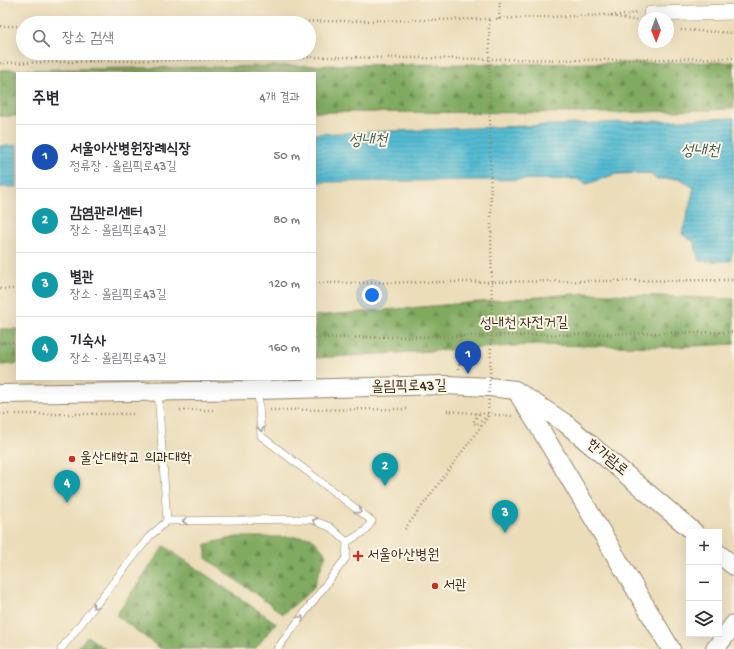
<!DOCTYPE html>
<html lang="ko">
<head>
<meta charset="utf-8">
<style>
	:root { --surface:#fff; --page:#f2f2f3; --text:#2b2b33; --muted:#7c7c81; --line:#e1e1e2; --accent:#c8321e }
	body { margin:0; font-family:"Gochi Hand","Poor Story",sans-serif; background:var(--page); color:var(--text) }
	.controls { position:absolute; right:12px; bottom:12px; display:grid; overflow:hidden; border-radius:0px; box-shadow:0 4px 16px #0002 }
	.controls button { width:36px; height:36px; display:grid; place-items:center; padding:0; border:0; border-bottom:1px solid var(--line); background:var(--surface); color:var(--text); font:20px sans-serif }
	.compass { position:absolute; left:638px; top:12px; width:36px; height:36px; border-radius:50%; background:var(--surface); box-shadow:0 4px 16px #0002; rotate:179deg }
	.you { position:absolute; left:372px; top:295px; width:14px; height:14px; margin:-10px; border:3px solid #fff; border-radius:50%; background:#1a73e8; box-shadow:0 0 0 6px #1a73e833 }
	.badge { display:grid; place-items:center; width:26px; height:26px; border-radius:50%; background:var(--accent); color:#fff; font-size:13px; font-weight:700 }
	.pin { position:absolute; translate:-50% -33px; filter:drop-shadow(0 1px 2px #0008) }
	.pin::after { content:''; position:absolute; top:21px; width:14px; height:12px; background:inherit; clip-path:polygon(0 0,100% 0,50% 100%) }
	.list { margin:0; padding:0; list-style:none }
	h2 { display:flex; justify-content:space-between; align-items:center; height:52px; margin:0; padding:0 16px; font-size:17px }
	h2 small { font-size:13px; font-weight:400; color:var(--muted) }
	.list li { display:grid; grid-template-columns:26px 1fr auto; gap:12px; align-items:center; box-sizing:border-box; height:64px; padding:0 16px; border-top:1px solid var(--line) }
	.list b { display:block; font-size:15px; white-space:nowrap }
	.list p { margin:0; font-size:13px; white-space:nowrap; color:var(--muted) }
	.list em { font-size:13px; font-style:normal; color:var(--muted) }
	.icon { flex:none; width:22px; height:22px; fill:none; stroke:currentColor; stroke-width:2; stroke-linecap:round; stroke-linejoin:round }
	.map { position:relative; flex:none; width:734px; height:649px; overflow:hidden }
	.search { position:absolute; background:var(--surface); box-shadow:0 4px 16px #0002; left:16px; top:16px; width:300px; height:44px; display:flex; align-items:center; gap:10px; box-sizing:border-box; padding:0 14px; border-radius:22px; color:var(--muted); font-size:15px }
	.panel { position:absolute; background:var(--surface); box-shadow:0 4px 16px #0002; left:16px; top:72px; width:300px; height:308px; border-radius:0px }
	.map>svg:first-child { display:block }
	.forest { fill:url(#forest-firs); stroke:#5e6a3f }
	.water { fill:url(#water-rules); stroke:#487378 }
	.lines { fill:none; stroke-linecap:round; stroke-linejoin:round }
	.service-casing { stroke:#93846c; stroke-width:8 }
	.minor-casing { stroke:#93846c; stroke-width:16 }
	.tertiary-casing { stroke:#93846c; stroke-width:20 }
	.path { stroke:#93846c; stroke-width:2.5; stroke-dasharray:1 3; stroke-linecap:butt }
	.service { stroke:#fff; stroke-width:7 }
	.minor { stroke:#fff; stroke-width:15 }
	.tertiary { stroke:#fff; stroke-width:18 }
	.path-bridge { stroke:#93846c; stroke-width:2.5; stroke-dasharray:1 3; stroke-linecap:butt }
	.oneway { stroke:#a79f9a }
	.poi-dot { fill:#c8321e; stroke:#fcf5e5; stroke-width:1.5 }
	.labels { text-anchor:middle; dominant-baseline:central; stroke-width:4; stroke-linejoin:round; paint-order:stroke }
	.street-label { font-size:15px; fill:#3b2a1e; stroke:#fcf5e5 }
	.poi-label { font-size:15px; fill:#3b2a1e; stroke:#fcf5e5; text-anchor:start }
	.water-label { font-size:16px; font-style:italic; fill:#445d5d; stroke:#fcf5e5 }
</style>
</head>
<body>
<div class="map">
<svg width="734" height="649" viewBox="0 0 734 649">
	<defs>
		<pattern id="forest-firs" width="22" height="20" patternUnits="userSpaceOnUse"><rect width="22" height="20" fill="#80aa60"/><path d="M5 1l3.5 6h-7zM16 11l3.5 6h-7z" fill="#6a8b4f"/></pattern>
		<pattern id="water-rules" width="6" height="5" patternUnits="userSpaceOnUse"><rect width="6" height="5" fill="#55bcd3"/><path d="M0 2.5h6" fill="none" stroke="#4899ab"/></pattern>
	</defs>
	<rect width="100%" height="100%" fill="#fcf5e5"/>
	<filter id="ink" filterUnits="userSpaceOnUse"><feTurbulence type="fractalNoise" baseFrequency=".025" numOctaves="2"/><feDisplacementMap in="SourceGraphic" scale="8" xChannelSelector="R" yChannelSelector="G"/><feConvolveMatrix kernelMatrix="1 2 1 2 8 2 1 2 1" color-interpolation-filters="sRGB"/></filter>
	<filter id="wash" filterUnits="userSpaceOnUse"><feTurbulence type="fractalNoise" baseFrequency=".012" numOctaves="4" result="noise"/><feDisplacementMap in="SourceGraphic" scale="16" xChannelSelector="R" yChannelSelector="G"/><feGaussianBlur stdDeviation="0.9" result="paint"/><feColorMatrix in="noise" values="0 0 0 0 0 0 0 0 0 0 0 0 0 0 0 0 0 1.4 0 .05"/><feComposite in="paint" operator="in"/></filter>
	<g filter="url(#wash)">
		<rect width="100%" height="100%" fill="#ebddba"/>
		<g class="forest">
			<polygon points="734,62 734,109 616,113 315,112 315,73 17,73 17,116 0,116 0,70 342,65"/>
			<polygon points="585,293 734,299 734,344 675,347 531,345 315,358 315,316"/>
			<polygon points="0,329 17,329 17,364 0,365"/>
			<polygon points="237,537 311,537 326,554 313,589 283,614 206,558 206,544"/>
			<polygon points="164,546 276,623 255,649 161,649 116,615"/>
			<polygon points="87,636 105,649 77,649"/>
		</g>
		<g class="water">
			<polygon points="734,118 734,247 730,261 699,261 694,242 682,234 694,188 681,179 656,179 649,173 616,174 587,184 577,179 315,182 315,134"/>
			<polygon points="17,145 17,187 0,187 0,146"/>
		</g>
	</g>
	<g filter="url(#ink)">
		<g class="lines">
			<defs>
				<g id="service">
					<polyline points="258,390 261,436 372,521 365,531 347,542"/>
					<polyline points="158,392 167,521"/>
					<polyline points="61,649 149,537 167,521 310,519 330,527 347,542 346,558 277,649"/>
				</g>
				<polyline id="minor" points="651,14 734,12"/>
				<g id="tertiary">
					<polyline points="0,394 258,390 445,385 490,387 515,390 565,423 694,532"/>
					<polyline points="520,397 539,427 671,649"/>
					<polyline points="719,554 734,566"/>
					<polyline points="715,649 734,624"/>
				</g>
			</defs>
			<use href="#service" class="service-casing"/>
			<use href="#minor" class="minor-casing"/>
			<use href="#tertiary" class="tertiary-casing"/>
			<g class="path">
				<polyline points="611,15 628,15"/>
				<polyline points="627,15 636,12"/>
				<polyline points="499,19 500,0"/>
				<polyline points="208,23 489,19 605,15 638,21"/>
				<polyline points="0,26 23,26"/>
				<polyline points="681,30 734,33"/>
				<polyline points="0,63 327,57 581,60 734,58"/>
				<polyline points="315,283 734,280"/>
				<polyline points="0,289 17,289"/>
				<polyline points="315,338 734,332"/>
				<polyline points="0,343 17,342"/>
				<polyline points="459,369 460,335"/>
				<polyline points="180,410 216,410"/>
				<polyline points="270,410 409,409"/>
				<polyline points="447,411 512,416"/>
				<polyline points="0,414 135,414"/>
				<polyline points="479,414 473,422 476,425 487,416"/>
				<polyline points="405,529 488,417"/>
			</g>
			<use href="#service" class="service"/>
			<use href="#minor" class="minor"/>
			<use href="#tertiary" class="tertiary"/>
			<polyline class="path-bridge" points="488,417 492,325 489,19"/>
		</g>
		<defs><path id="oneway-chevron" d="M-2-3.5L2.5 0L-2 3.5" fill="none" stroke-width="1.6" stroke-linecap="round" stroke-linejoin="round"/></defs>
		<g class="oneway">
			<use href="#oneway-chevron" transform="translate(261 429) rotate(84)"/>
			<use href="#oneway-chevron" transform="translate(359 511) rotate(38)"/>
			<use href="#oneway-chevron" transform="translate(185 521) rotate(179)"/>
			<use href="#oneway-chevron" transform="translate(315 521) rotate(-162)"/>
			<use href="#oneway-chevron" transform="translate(95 606) rotate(128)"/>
			<use href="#oneway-chevron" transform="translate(301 618) rotate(-53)"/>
		</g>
	</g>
	<g class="poi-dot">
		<circle cx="72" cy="459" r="4"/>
		<path d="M356 550h4v4h4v4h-4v4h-4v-4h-4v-4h4z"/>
		<circle cx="435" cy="586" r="4"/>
	</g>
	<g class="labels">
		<g class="street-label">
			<text transform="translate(524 324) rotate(-1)">성내천 자전거길</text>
			<text transform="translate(409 387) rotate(-1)">올림픽로43길</text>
			<text transform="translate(607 458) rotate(40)">한가람로</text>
		</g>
		<g class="poi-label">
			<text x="80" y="459">울산대학교 의과대학</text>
			<text x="367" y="556">서울아산병원</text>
			<text x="443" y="586">서관</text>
		</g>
		<g class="water-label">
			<text transform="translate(368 142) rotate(-1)">성내천</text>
			<text x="700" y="152">성내천</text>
		</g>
	</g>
</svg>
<div class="controls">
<button>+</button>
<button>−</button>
<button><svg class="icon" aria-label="layers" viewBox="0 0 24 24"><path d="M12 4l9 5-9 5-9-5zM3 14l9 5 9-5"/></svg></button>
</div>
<svg class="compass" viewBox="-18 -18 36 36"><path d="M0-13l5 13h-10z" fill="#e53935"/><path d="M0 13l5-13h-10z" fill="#7c7c81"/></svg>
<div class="you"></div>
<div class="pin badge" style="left:468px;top:374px;background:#1a4fb4">1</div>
<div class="pin badge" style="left:385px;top:486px;background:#0f9aa8">2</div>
<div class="pin badge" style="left:505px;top:533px;background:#0f9aa8">3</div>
<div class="pin badge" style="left:67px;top:503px;background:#0f9aa8">4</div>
<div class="search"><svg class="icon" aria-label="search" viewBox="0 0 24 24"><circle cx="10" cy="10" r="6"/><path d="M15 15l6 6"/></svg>장소 검색</div>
<section class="panel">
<h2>주변<small>4개 결과</small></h2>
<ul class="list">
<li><span class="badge" style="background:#1a4fb4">1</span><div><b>서울아산병원장례식장</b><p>정류장 · 올림픽로43길</p></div><em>50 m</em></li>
<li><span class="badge" style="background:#0f9aa8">2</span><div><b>감염관리센터</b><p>장소 · 올림픽로43길</p></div><em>80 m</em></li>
<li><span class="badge" style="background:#0f9aa8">3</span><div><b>별관</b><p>장소 · 올림픽로43길</p></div><em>120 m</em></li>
<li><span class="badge" style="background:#0f9aa8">4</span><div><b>기숙사</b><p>장소 · 올림픽로43길</p></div><em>160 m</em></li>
</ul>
</section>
</div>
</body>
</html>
